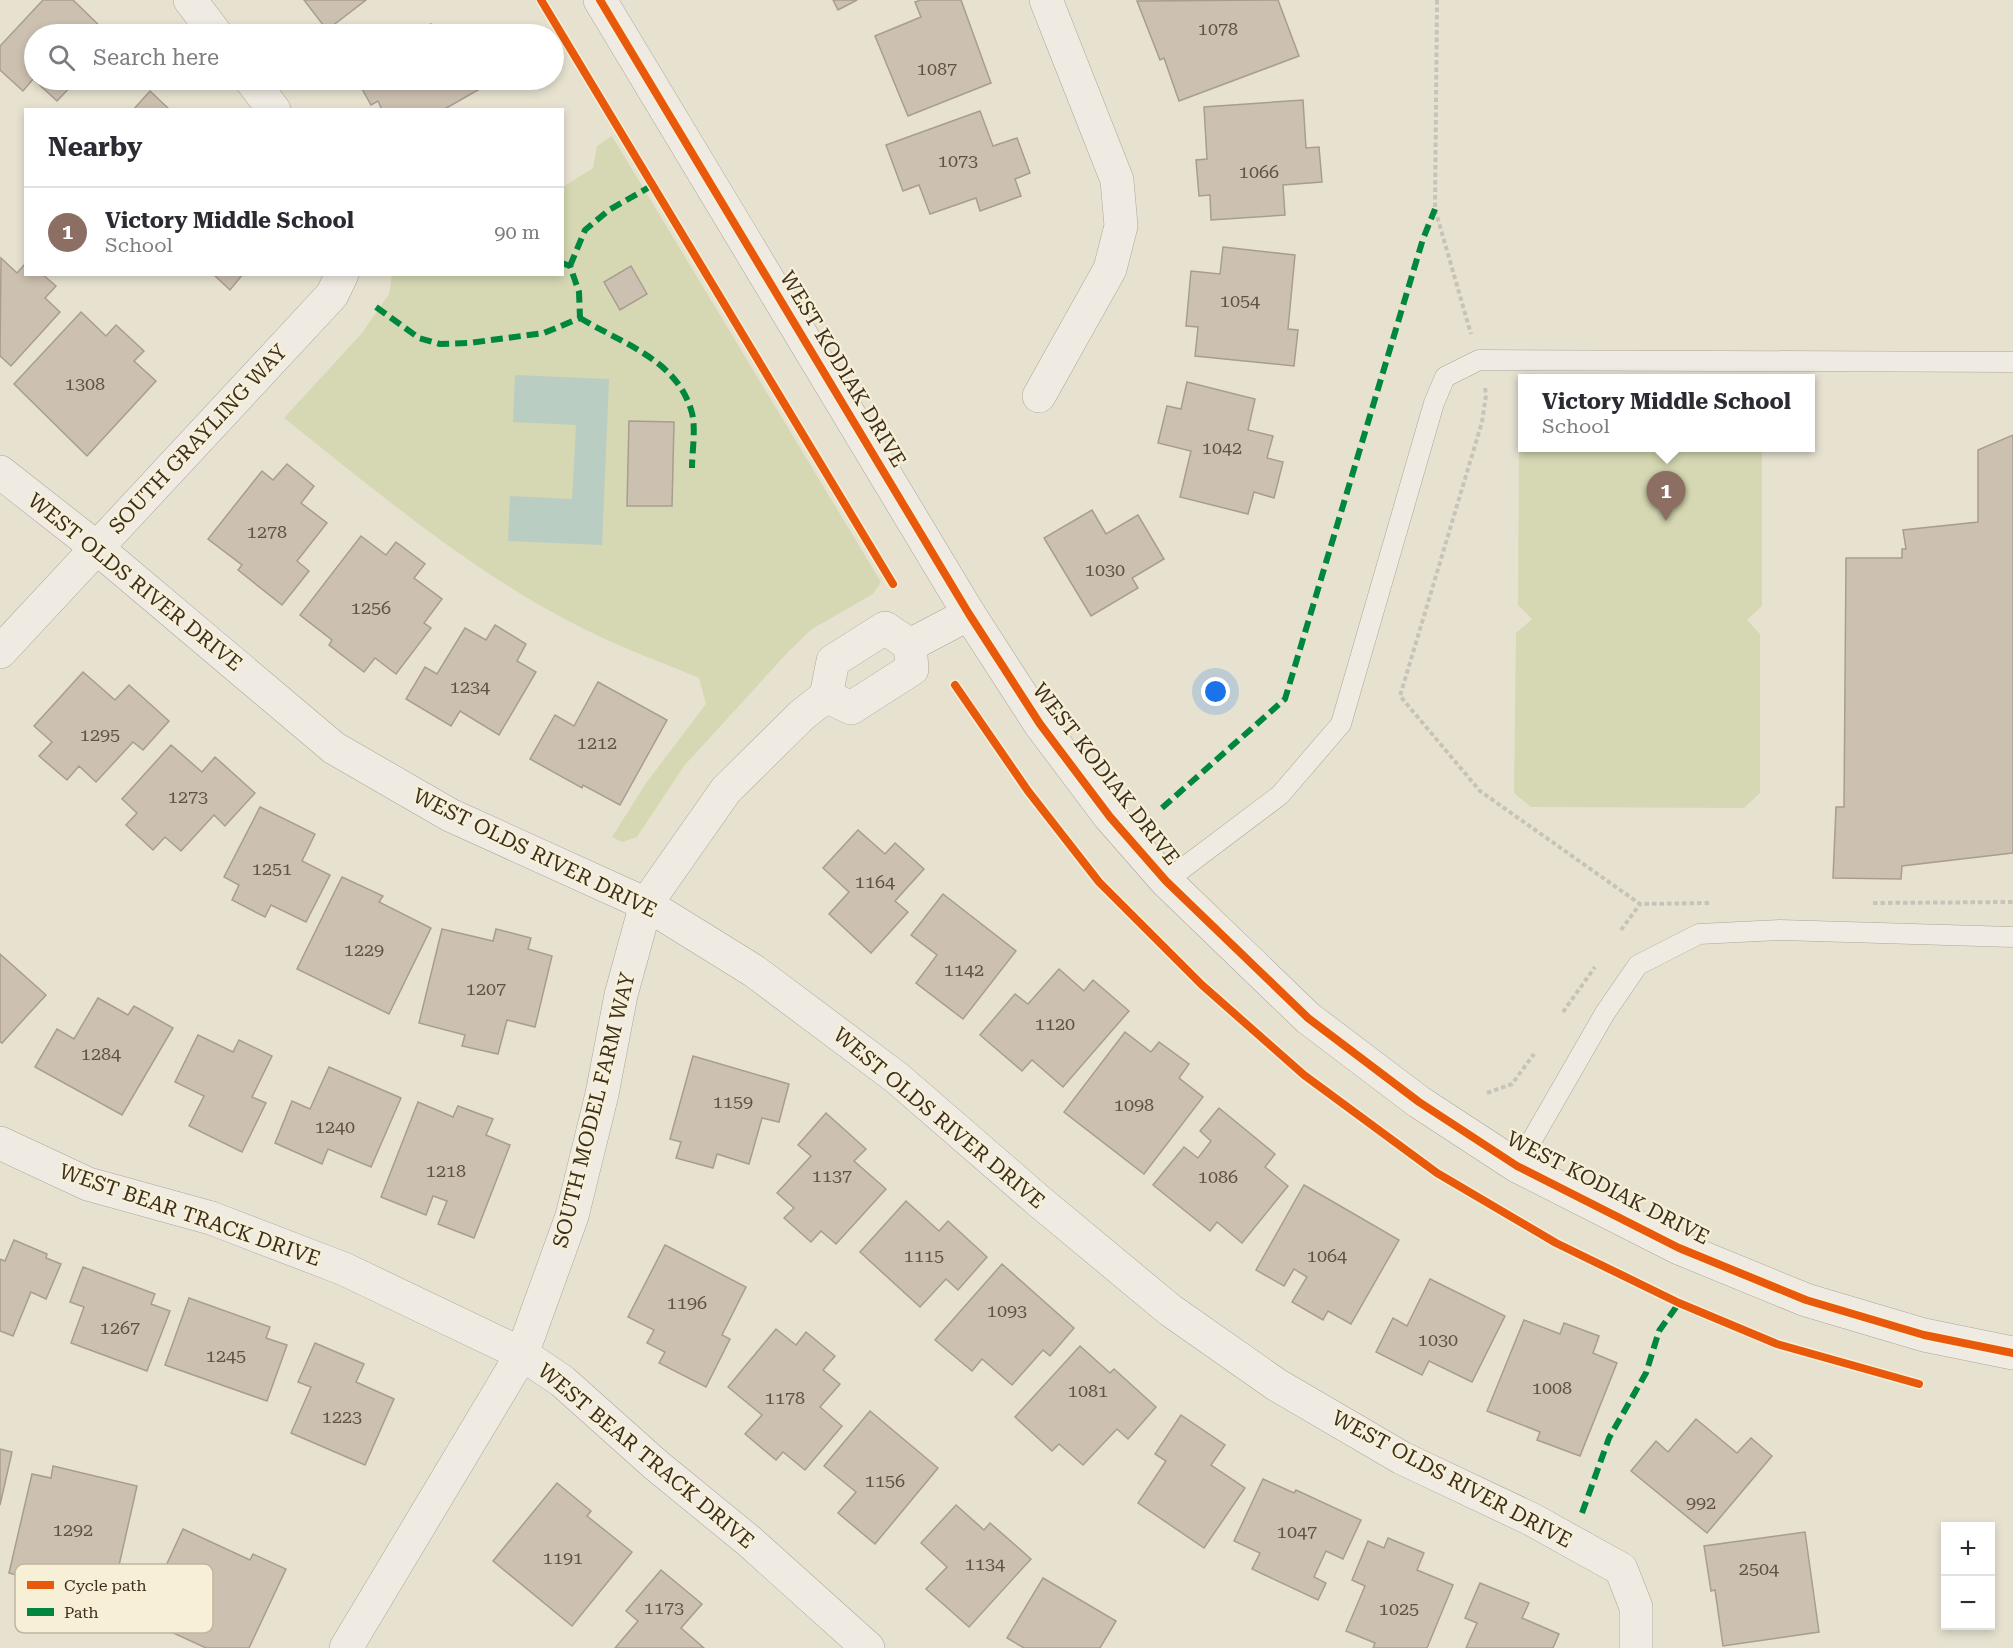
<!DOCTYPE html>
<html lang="en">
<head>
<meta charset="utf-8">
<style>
	:root { --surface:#fff; --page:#f2f2f3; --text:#2b2b33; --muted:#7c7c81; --line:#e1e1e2; --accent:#2563eb }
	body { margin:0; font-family:"Roboto Serif",serif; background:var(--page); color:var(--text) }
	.controls { position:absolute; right:18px; bottom:18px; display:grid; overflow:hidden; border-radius:0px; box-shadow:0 3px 9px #0003 }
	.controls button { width:54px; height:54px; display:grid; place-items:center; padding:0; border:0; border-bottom:2px solid var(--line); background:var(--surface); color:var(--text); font:30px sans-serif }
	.you { position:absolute; left:1216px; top:692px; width:21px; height:21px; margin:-15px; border:4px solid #fff; border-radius:50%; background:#1a73e8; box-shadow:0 0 0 9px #1a73e833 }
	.badge { display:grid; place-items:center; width:39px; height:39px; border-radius:50%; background:var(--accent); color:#fff; font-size:20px; font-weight:700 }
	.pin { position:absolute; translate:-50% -50px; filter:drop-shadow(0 2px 3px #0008) }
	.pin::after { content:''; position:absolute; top:32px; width:21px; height:18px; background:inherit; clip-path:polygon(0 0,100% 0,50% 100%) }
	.popup { position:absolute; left:1518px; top:374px; width:297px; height:78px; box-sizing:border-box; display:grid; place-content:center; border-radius:0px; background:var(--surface); filter:drop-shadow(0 2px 4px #0005); font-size:20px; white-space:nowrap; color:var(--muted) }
	.popup b { font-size:22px; color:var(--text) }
	.popup::after { content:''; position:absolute; left:50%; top:100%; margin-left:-12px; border:12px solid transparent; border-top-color:var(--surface) }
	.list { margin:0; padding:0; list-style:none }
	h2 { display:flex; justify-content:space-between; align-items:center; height:78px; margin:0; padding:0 24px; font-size:26px }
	h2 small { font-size:20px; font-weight:400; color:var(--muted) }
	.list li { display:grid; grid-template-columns:39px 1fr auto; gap:18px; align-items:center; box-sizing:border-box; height:90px; padding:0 24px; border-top:2px solid var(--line) }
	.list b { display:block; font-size:22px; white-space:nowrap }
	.list p { margin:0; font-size:20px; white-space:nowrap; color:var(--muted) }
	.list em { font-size:20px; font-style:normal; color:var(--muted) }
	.icon { flex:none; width:33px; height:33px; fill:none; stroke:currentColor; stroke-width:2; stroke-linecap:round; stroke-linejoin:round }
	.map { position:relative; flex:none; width:2013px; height:1648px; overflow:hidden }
	.search { position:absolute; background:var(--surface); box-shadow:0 3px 9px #0003; left:24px; top:24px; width:540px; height:66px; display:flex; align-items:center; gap:15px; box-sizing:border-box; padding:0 21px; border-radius:33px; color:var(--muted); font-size:22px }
	.panel { position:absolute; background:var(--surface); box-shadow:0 3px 9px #0003; left:24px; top:108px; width:540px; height:168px; border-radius:0px }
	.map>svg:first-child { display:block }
	.green { fill:#d5d8b2 }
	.water { fill:#bacdc3 }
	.building { fill:#ccc0b0; stroke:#a89d8f; stroke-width:1.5 }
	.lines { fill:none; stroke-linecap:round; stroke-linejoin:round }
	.service-casing { stroke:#aca698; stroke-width:21 }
	.minor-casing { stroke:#aca698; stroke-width:34 }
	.tertiary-casing { stroke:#aca698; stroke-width:34 }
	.path { stroke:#c8c3b8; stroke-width:4; stroke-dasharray:4.5 3; stroke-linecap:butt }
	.service { stroke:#efebe2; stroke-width:20 }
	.minor { stroke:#efebe2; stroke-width:33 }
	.tertiary { stroke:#efebe2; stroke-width:33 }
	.quiet { stroke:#00873e; stroke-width:6; stroke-dasharray:12 6; stroke-linecap:butt }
	.cycleway-casing { stroke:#f7f0d6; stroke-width:11 }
	.cycleway { stroke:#e8590c; stroke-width:8 }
	.labels { text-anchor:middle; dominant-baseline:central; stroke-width:4.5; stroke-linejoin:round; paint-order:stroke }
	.number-label { font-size:18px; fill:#615343 }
	.street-label { font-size:21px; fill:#3d2f1f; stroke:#f7f0d6 }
	.key { fill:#f7f0d6; stroke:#bfb69f; stroke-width:1.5 }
	.key-label { font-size:16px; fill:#3d2f1f }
</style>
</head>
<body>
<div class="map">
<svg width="2013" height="1648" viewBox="0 0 2013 1648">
	<rect width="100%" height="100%" fill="#e7e2d0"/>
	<g class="green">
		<path d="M612,136L881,582L873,594L812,629L789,651L684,766L637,837L622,842L612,837L646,783L706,704L699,678C661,662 622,648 586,630C475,575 380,494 284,418L362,333L389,294L392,275L562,274L563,187L593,168L597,146Z"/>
		<polygon points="1522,442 1522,448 1762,449 1762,606 1747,620 1760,634 1760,793 1744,808 1531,807 1514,793 1516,633 1532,619 1518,605 1519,444"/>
	</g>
	<polygon class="water" points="515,375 609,379 602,545 508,541 510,496 572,499 576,425 513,422"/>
	<g class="building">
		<polygon points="43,0 73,0 108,34 34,34 34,80 77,80 57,101 33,79 23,91 0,70 0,46"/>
		<polygon points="304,0 366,0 327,30"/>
		<polygon points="833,0 857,0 838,10"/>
		<polygon points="921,0 961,0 991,83 908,116 875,36 921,17 915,2"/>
		<polygon points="1278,0 1299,56 1179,101 1164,58 1160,60 1137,1"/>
		<polygon points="431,24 438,34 412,34"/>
		<polygon points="357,80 481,80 485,86 443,110 382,110 378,101 371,105"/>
		<polygon points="150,91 170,110 133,110"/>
		<polygon points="1303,100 1306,148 1319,147 1322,182 1283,185 1285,215 1211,220 1210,195 1199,196 1196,160 1207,159 1204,107"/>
		<polygon points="980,111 993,146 1017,138 1030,173 1015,179 1021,196 980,211 976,198 930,214 919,185 903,191 886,145"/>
		<polygon points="1223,247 1295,255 1288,329 1298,330 1294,366 1195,356 1198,327 1186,326 1191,271 1220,274"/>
		<polygon points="1,258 17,273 26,263 26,274 42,274 56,286 45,298 60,312 11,366 0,356"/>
		<polygon points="631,266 647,294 620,310 604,282"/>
		<polygon points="213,274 243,274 230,290"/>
		<polygon points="81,312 106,336 116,325 144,351 134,361 156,381 87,456 14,384"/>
		<polygon points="1187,382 1255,399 1248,430 1273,436 1267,458 1283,462 1274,498 1254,492 1248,514 1180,497 1191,451 1158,443 1167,406 1181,409"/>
		<polygon points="629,421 674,422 672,506 627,506"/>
		<polygon points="2013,435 2013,853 1902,866 1901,879 1833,878 1836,807 1844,807 1846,558 1902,558 1902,549 1906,549 1903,530 1978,522 1978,450"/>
		<polygon points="287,464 314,486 301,503 327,523 297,561 309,571 282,605 238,570 242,565 208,539 262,471 273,480"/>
		<polygon points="1092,510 1106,534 1138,515 1164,559 1132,578 1138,588 1091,616 1044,538"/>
		<polygon points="361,536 386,555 396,542 425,564 414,578 442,599 424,623 431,628 396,674 375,658 364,672 329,645 332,640 300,615"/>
		<polygon points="495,625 526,644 517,661 536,672 499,735 460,711 451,726 406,699 425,667 437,674 465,628 486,640"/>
		<polygon points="83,672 115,700 129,685 169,721 143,750 133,742 96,782 79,766 67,780 39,756 52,742 34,726"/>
		<polygon points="598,682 667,720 620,805 583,785 582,788 530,759 555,715 574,726"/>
		<polygon points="171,745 202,772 215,757 255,793 225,826 214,815 181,851 165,837 153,850 126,825 137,813 122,799"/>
		<polygon points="260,807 315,834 302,861 330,875 306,922 271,905 265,917 232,900 239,885 224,877"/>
		<polygon points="858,830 885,854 895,843 924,869 895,901 908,912 871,953 829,914 849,892 823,868"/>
		<polygon points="342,877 383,896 379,902 431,928 389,1014 297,969"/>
		<polygon points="943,894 1016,951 963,1019 916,983 937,955 911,935"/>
		<polygon points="442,929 493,941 496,929 531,938 528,949 552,956 535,1027 507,1020 498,1054 462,1046 465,1035 419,1023"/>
		<polygon points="0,954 46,995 2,1043 0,1042"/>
		<polygon points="1059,969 1084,991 1093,980 1129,1011 1063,1087 1032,1060 1022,1071 980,1035 1015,994 1028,1004"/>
		<polygon points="98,998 128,1015 134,1006 173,1028 122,1115 35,1067 57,1029 74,1039"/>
		<polygon points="1125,1032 1151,1052 1159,1042 1189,1064 1179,1078 1203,1097 1144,1174 1064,1112"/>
		<polygon points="198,1035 233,1052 239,1040 272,1056 252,1097 266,1103 242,1152 189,1126 204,1096 175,1082"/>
		<polygon points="693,1056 789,1084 779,1122 762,1118 749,1164 717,1154 713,1168 676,1158 681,1142 670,1139"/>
		<polygon points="329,1067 401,1098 371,1167 328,1149 322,1164 275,1143 292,1101 310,1109"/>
		<polygon points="418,1102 453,1117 458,1106 493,1119 486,1135 510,1145 474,1238 438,1224 447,1201 433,1196 426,1215 381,1197"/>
		<polygon points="1219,1108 1275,1154 1265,1167 1288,1186 1242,1243 1217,1222 1210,1231 1153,1185 1184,1147 1198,1158 1211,1141 1200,1131"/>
		<polygon points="826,1113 866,1149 854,1161 886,1189 836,1244 821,1231 811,1242 784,1218 794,1208 777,1193 811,1156 798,1145"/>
		<polygon points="1304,1185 1399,1240 1351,1324 1328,1311 1323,1320 1292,1302 1307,1277 1294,1269 1284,1286 1256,1270"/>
		<polygon points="906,1201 939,1231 948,1221 987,1257 958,1290 946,1279 920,1307 860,1252"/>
		<polygon points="14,1240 47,1254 46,1258 61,1264 46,1299 31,1292 13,1336 0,1331 0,1259 5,1261"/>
		<polygon points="665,1245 746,1287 722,1335 730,1339 706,1387 659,1363 665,1352 647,1343 654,1330 628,1317"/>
		<polygon points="1002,1264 1074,1328 1050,1356 1043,1350 1012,1385 982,1359 972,1371 935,1340"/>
		<polygon points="83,1267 155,1294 151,1304 170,1311 147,1371 71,1343 84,1307 70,1302"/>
		<polygon points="1430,1279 1505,1316 1472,1382 1429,1361 1422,1375 1376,1352 1393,1318 1407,1326"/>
		<polygon points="189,1298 270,1327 266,1338 287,1345 267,1401 165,1365"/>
		<polygon points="1524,1320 1560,1334 1564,1323 1599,1336 1593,1353 1617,1363 1580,1456 1537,1440 1540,1432 1487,1411"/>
		<polygon points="776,1329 796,1345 806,1332 835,1356 823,1370 840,1384 820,1407 842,1426 805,1470 783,1452 776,1460 745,1434 762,1415 728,1387"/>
		<polygon points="315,1343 364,1364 356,1382 394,1399 365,1465 291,1433 311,1387 298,1382"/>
		<polygon points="1080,1346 1110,1373 1114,1369 1156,1407 1128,1439 1117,1429 1083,1465 1059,1444 1052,1451 1015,1417"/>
		<polygon points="870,1411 938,1468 875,1544 838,1513 856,1492 824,1466"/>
		<polygon points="1181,1415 1225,1445 1211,1465 1245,1488 1204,1548 1138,1503 1166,1461 1155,1454"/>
		<polygon points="1696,1419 1737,1453 1751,1438 1772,1456 1707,1533 1631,1471 1656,1441 1668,1452"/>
		<polygon points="0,1449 12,1452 0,1505"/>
		<polygon points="53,1466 137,1486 110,1605 73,1597 78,1576 64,1573 57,1601 20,1592 24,1577 9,1573 32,1474 51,1478"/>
		<polygon points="1263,1479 1294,1493 1296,1490 1361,1520 1343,1559 1326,1551 1314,1577 1326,1583 1318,1600 1252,1569 1260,1553 1234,1541"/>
		<polygon points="557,1483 591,1511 587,1516 632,1552 572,1626 493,1561"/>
		<polygon points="956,1505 984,1530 990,1523 1031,1559 969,1627 926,1589 947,1567 921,1543"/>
		<polygon points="183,1529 250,1560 253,1554 286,1569 249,1648 206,1648 160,1627 171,1605 152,1596"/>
		<polygon points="1805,1532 1819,1632 1723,1646 1715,1590 1711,1591 1704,1546"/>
		<polygon points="1388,1538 1424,1553 1417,1570 1453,1585 1427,1648 1373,1648 1375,1643 1346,1631 1365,1586 1352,1580 1368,1541 1384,1548"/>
		<polygon points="661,1570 702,1604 681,1628 704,1648 615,1648 638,1621 626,1611"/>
		<polygon points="1043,1578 1116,1621 1100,1648 1024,1648 1007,1638"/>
		<polygon points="1480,1583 1529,1603 1522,1618 1559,1634 1553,1648 1466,1648 1477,1623 1465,1618"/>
	</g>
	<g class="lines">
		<defs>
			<g id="service">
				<polyline points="1166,881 1280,795 1341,724 1434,403 1445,377 1479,360 2013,362"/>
				<polyline points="1517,1166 1605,1013 1638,965 1699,934 1780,930 2013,937"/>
			</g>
			<g id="minor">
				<polyline points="190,0 216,34"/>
				<polyline points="251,80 274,110"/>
				<polyline points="1039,396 1110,269 1121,226 1117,180 1046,0"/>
				<polyline points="0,472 97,548 334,748 450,815 646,904 754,971 897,1078 1040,1202 1170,1310 1277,1385 1402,1458 1531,1519 1621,1569 1636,1607 1636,1648"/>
				<polygon points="885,628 910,645 912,669 851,708 826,696 833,661"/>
				<polyline points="910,645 969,614"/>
				<polyline points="0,652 332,295 342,274"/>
				<polyline points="0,1143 88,1184 211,1218 344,1269 522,1354 562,1381 656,1465 749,1541 868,1648"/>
				<polyline points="346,1648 522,1354 572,1216 602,1094 621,995 646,904 726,790 802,715 826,696"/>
			</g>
			<polyline id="tertiary" points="600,0 969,614 1040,724 1110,817 1166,881 1308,1018 1419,1102 1517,1166 1679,1248 1806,1300 1924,1335 2013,1353"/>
		</defs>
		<use href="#service" class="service-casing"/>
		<use href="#minor" class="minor-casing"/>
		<use href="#tertiary" class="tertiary-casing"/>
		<g class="path">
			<polyline points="1437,0 1435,209 1471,334"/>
			<polyline points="1485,388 1486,395 1482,422 1400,696 1480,791 1640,904 1709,903"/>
			<polyline points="1873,903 2013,902"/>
			<polyline points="1621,930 1640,904"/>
			<polyline points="1563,1012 1595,967"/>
			<polyline points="1487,1093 1512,1084 1534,1054"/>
		</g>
		<use href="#service" class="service"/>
		<use href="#minor" class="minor"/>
		<use href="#tertiary" class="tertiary"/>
		<g class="quiet">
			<polyline points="570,266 585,230 609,210 653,185"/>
			<polyline points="376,307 419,338 440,344 469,343 544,333 580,318 579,292 570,266 562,263"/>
			<path d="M580,318C623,344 678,360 692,413C696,429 692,452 692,468"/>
			<polyline points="1162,808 1285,699 1423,239 1435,209"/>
			<polyline points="1582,1513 1609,1438 1646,1373 1659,1331 1679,1303"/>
		</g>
		<defs>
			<g id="cycleway">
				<polyline points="541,0 893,584"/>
				<polyline points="600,0 969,614 1040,724 1110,817 1166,881 1308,1018 1419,1102 1517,1166 1679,1248 1806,1300 1924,1335 2013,1353"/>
				<polyline points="955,685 1028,791 1099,882 1202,985 1304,1075 1437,1173 1556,1243 1679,1303 1777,1344 1919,1384"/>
			</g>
		</defs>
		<use href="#cycleway" class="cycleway-casing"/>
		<use href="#cycleway" class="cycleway"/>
	</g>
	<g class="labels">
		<g class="number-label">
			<text x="1218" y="28">1078</text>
			<text x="937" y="68">1087</text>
			<text x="958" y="160">1073</text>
			<text x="1259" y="171">1066</text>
			<text x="1240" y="300">1054</text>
			<text x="85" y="383">1308</text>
			<text x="1222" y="447">1042</text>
			<text x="267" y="531">1278</text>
			<text x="1105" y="569">1030</text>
			<text x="371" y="607">1256</text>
			<text x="470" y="686">1234</text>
			<text x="100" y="734">1295</text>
			<text x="597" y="742">1212</text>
			<text x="188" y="796">1273</text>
			<text x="272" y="868">1251</text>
			<text x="875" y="881">1164</text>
			<text x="364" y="949">1229</text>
			<text x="964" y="969">1142</text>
			<text x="486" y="988">1207</text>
			<text x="1055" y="1023">1120</text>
			<text x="101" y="1053">1284</text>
			<text x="733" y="1101">1159</text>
			<text x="1134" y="1104">1098</text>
			<text x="335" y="1126">1240</text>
			<text x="446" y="1170">1218</text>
			<text x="832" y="1175">1137</text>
			<text x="1218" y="1176">1086</text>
			<text x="924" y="1255">1115</text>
			<text x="1327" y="1255">1064</text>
			<text x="687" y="1302">1196</text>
			<text x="1007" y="1310">1093</text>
			<text x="120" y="1327">1267</text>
			<text x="1438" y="1339">1030</text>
			<text x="226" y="1355">1245</text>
			<text x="1552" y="1387">1008</text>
			<text x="1088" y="1390">1081</text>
			<text x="785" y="1397">1178</text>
			<text x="342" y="1416">1223</text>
			<text x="885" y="1480">1156</text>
			<text x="1701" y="1502">992</text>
			<text x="73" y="1529">1292</text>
			<text x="1297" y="1531">1047</text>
			<text x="563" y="1557">1191</text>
			<text x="985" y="1563">1134</text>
			<text x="1759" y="1568">2504</text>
			<text x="664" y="1607">1173</text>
			<text x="1399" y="1608">1025</text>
		</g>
		<g class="street-label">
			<text transform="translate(843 369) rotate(59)">WEST KODIAK DRIVE</text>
			<text transform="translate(198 439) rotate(-47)">SOUTH GRAYLING WAY</text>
			<text transform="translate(135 582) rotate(39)">WEST OLDS RIVER DRIVE</text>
			<text transform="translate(1106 774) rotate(52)">WEST KODIAK DRIVE</text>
			<text transform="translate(535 853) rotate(26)">WEST OLDS RIVER DRIVE</text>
			<text transform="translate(594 1110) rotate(-76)">SOUTH MODEL FARM WAY</text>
			<text transform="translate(939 1118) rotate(40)">WEST OLDS RIVER DRIVE</text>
			<text transform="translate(1608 1188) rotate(27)">WEST KODIAK DRIVE</text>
			<text transform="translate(190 1215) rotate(19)">WEST BEAR TRACK DRIVE</text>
			<text transform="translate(646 1456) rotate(40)">WEST BEAR TRACK DRIVE</text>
			<text transform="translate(1452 1479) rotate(28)">WEST OLDS RIVER DRIVE</text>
		</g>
	</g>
	<rect x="15" y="1564" width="198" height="69" rx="9" class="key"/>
	<rect x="27" y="1581" width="27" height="8" fill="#e8590c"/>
	<rect x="27" y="1608" width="27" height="8" fill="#00873e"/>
	<g class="key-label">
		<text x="64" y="1591">Cycle path</text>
		<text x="64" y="1618">Path</text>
	</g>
</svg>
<div class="controls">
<button>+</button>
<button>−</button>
</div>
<div class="you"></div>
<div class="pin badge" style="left:1666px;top:521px;background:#8d6e63">1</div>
<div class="popup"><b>Victory Middle School</b>School</div>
<div class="search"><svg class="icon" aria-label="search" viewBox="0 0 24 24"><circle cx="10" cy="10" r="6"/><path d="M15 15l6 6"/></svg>Search here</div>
<section class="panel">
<h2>Nearby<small></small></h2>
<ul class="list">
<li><span class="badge" style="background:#8d6e63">1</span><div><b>Victory Middle School</b><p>School</p></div><em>90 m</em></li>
</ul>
</section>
</div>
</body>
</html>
